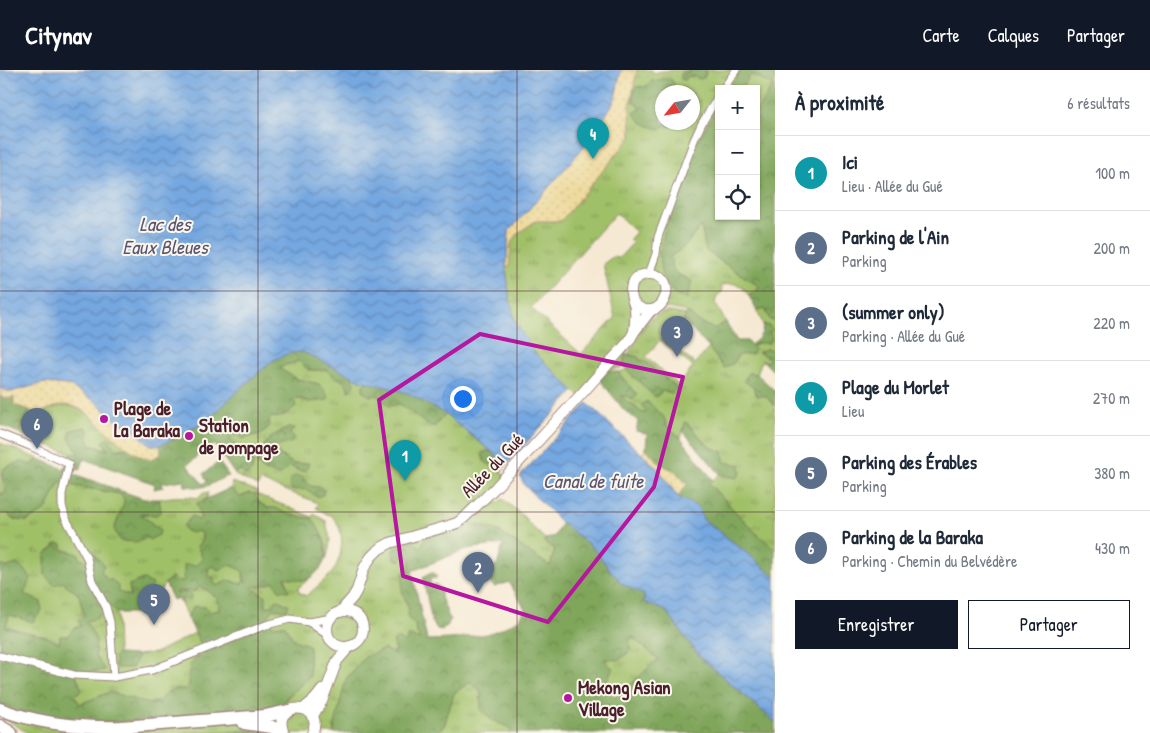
<!DOCTYPE html>
<html lang="fr">
<head>
<meta charset="utf-8">
<style>
	:root { --surface:#fff; --page:#f2f2f3; --text:#1f2937; --muted:#747a83; --line:#e0e1e3; --accent:#111827 }
	body { margin:0; font-family:"Patrick Hand",sans-serif; background:var(--page); color:var(--text) }
	.controls { position:absolute; right:15px; top:15px; display:grid; overflow:hidden; border-radius:0px; box-shadow:0 1px 4px #0004 }
	.controls button { width:45px; height:45px; display:grid; place-items:center; padding:0; border:0; border-bottom:1px solid var(--line); background:var(--surface); color:var(--text); font:25px sans-serif }
	.compass { position:absolute; left:655px; top:15px; width:45px; height:45px; border-radius:50%; background:var(--surface); box-shadow:0 1px 4px #0004; rotate:239deg }
	.you { position:absolute; left:462px; top:328px; width:18px; height:18px; margin:-12px; border:4px solid #fff; border-radius:50%; background:#1a73e8; box-shadow:0 0 0 8px #1a73e833 }
	.badge { display:grid; place-items:center; width:32px; height:32px; border-radius:50%; background:var(--accent); color:#fff; font-size:16px; font-weight:700 }
	.pin { position:absolute; translate:-50% -41px; filter:drop-shadow(0 1px 2px #0008) }
	.pin::after { content:''; position:absolute; top:26px; width:18px; height:15px; background:inherit; clip-path:polygon(0 0,100% 0,50% 100%) }
	.list { margin:0; padding:0; list-style:none }
	h2 { display:flex; justify-content:space-between; align-items:center; height:65px; margin:0; padding:0 20px; font-size:21px }
	h2 small { font-size:16px; font-weight:400; color:var(--muted) }
	.list li { display:grid; grid-template-columns:32px 1fr auto; gap:15px; align-items:center; box-sizing:border-box; height:75px; padding:0 20px; border-top:1px solid var(--line) }
	.list b { display:block; font-size:19px; white-space:nowrap }
	.list p { margin:0; font-size:16px; white-space:nowrap; color:var(--muted) }
	.list em { font-size:16px; font-style:normal; color:var(--muted) }
	.actions { display:flex; gap:10px; padding:15px 20px }
	.actions a { flex:1; padding:11px 0; border:1px solid var(--accent); border-radius:0px; text-align:center; font-size:18px; color:var(--accent) }
	.actions .main { background:var(--accent); color:#fff }
	.icon { flex:none; width:28px; height:28px; fill:none; stroke:currentColor; stroke-width:2; stroke-linecap:round; stroke-linejoin:round }
	.map { position:relative; flex:none; width:775px; height:663px; overflow:hidden }
	header { display:flex; align-items:center; gap:30px; box-sizing:border-box; height:70px; padding:0 25px; background:var(--accent); color:#fff }
	header strong { font-size:24px }
	nav { display:flex; gap:28px; margin-inline-start:auto; font-size:18px }
	main { display:flex }
	aside { flex:1; background:var(--surface) }
	.map>svg:first-child { display:block }
	.grass { fill:url(#grass-tufts); stroke:#75704a; fill-rule:evenodd }
	.forest { fill:url(#forest-crowns); stroke:#656244; fill-rule:evenodd }
	.sand { fill:url(#sand-dots); stroke:#9c7c64 }
	.water { fill:url(#water-waves); stroke:#606386 }
	.lines { fill:none; stroke-linecap:round; stroke-linejoin:round }
	.street-casing { stroke:#a0847f; stroke-width:9 }
	.secondary-casing { stroke:#a0847f; stroke-width:12 }
	.highway-casing { stroke:#a0847f; stroke-width:15 }
	.street { stroke:#fff; stroke-width:7 }
	.secondary { stroke:#fff; stroke-width:10 }
	.highway { stroke:#fff; stroke-width:12 }
	.marked { fill:none; stroke:#b5179e; stroke-width:4; stroke-linejoin:round }
	.grid { fill:none; stroke:#4a1f2b; stroke-width:1; stroke-opacity:0.55 }
	.poi-dot { fill:#b5179e; stroke:#fbf7ec; stroke-width:2 }
	.labels { text-anchor:middle; dominant-baseline:central; stroke-width:4; stroke-linejoin:round; paint-order:stroke }
	.poi-label { font-size:19px; font-weight:bold; fill:#4a1f2b; stroke:#fbf7ec; text-anchor:start }
	.street-label { font-size:19px; fill:#4a1f2b; stroke:#fbf7ec }
	.water-label { font-size:20px; font-style:italic; fill:#5b5573; stroke:#fbf7ec }
</style>
</head>
<body>
<header>
<strong>Citynav</strong>
<nav><a>Carte</a><a>Calques</a><a>Partager</a></nav>
</header>
<main>
<div class="map">
<svg width="775" height="663" viewBox="0 0 775 663">
	<defs>
		<pattern id="grass-tufts" width="24" height="20" patternUnits="userSpaceOnUse" patternTransform="scale(1.25)"><rect width="24" height="20" fill="#a0c068"/><path d="M3 7l-1-3M5 7V3M7 7l1-3M15 17l-1-3M17 17v-4M19 17l1-3" fill="none" stroke="#849b56"/></pattern>
		<pattern id="forest-crowns" width="20" height="18" patternUnits="userSpaceOnUse" patternTransform="scale(1.25)"><rect width="20" height="18" fill="#80a65c"/><path d="M2 6a3 3 0 1 1 6 0M12 15a3 3 0 1 1 6 0" fill="none" stroke="#6b874c"/></pattern>
		<pattern id="sand-dots" width="8" height="8" patternUnits="userSpaceOnUse" patternTransform="scale(1.25)"><rect width="8" height="8" fill="#eeda9e"/><path d="M2 2h.1M6 6h.1" fill="none" stroke="#cebb88" stroke-width="1.8" stroke-linecap="round"/></pattern>
		<pattern id="water-waves" width="16" height="10" patternUnits="userSpaceOnUse" patternTransform="scale(1.25)"><rect width="16" height="10" fill="#75a7e0"/><path d="M0 5q4-4 8 0t8 0" fill="none" stroke="#6287b6"/></pattern>
	</defs>
	<rect width="100%" height="100%" fill="#fbf7ec"/>
	<filter id="ink" filterUnits="userSpaceOnUse"><feTurbulence type="fractalNoise" baseFrequency=".02" numOctaves="2"/><feDisplacementMap in="SourceGraphic" scale="10" xChannelSelector="R" yChannelSelector="G"/><feConvolveMatrix kernelMatrix="1 2 1 2 8 2 1 2 1" color-interpolation-filters="sRGB"/></filter>
	<filter id="wash" filterUnits="userSpaceOnUse"><feTurbulence type="fractalNoise" baseFrequency=".0096" numOctaves="4" result="noise"/><feDisplacementMap in="SourceGraphic" scale="20" xChannelSelector="R" yChannelSelector="G"/><feGaussianBlur stdDeviation="1.12" result="paint"/><feColorMatrix in="noise" values="0 0 0 0 0 0 0 0 0 0 0 0 0 0 0 0 0 1.4 0 .05"/><feComposite in="paint" operator="in"/></filter>
	<g filter="url(#wash)">
		<rect width="100%" height="100%" fill="#f6e9d3"/>
		<g class="grass">
			<path d="M637,0H652L654,3L662,1L690,0L689,3V6H694L706,3L704,0H741L728,19H719V34L699,69L659,183L674,202L670,187L686,175L701,156L706,181L760,217L749,226C741,214 735,211 721,216L723,221L717,226L715,233L726,252L714,259L697,251L687,242L668,238L655,242L638,264L625,284L624,290V297L606,301L582,328C559,308 528,281 516,253C509,239 508,212 506,196L509,197L511,174L518,163L536,151H561L631,67L630,35ZM652,11H672L678,22H692V52L674,53L671,57L634,43L642,38L645,17ZM616,143L636,162L629,170L633,173L618,189L614,186L603,194L615,248L581,284L531,238Z"/>
			<polygon points="751,4 773,16 756,43 756,19 741,19"/>
			<path d="M756,239H765L770,250L775,251V280L766,279L759,283L770,288L767,292L762,290L757,304L748,303L753,317L766,326L775,336L774,344L775,345V479L756,463L709,414L720,404L737,408L724,392L723,382L710,377L686,352L681,368L668,357L663,346L647,342L644,343L639,341L634,335L625,331L621,326H626L634,329L618,302L627,300L655,327L663,321L676,318L643,290L640,291L638,287L628,284C638,269 649,241 669,242C674,242 680,244 685,245L684,251C676,253 652,252 661,267L695,294L709,278L724,298C739,284 755,275 770,263L769,256L763,254ZM660,270L693,297L679,315L646,287Z"/>
			<path d="M299,291L308,300H326L346,313L355,315L351,305L367,312L363,315L370,326L378,325L400,334L429,356H435L445,344L490,381L483,383L484,391L501,402L509,408L482,437L485,439L503,429L525,448L528,453L545,469V473L555,479L550,496L496,460L421,477L403,486L412,489L402,520L420,570L395,576L394,584L384,579L365,587L346,609L333,663H270L262,660L178,663H28L0,646V634L282,637L286,629L310,606L294,570L284,555L274,556L267,550L273,538L274,535L266,537L252,518L254,516L259,517L274,512L289,521L285,506L301,510L309,509L298,518L299,522L306,526C314,519 322,513 330,505C340,494 345,472 339,457C337,452 334,448 330,444L329,445L316,438L318,433L261,411L258,416L235,405L234,403L240,400H252L254,391L257,392L264,401L290,396L299,401L308,393L293,394L287,389L272,384L269,381C275,370 286,368 294,359C283,357 271,366 265,374C262,377 261,381 259,385L254,386L250,381L244,383L235,389L234,380L230,367L232,365L260,364L270,356L269,350L271,347L297,328L311,332L319,314L297,309L279,299L285,295Z"/>
			<polygon points="59,336 69,336 86,342 113,367 128,378 109,380 90,375 87,366 69,368 80,384 70,384 19,363 25,352 30,340 36,345"/>
			<polygon points="0,373 39,389 30,395 2,405 7,423 0,424"/>
			<path d="M232,412L257,421L256,424L312,447L314,444L326,451L330,469L329,479L326,490V476L312,448C299,447 287,446 276,438H268L257,431L249,423L240,427L231,418Z"/>
			<path d="M59,413L120,424L125,430L146,467L160,460L140,444L160,440L159,429C173,426 185,426 199,428L201,424L208,422L207,428L198,433L201,448L198,450L197,461L202,464L203,489L196,495L184,511L177,512L172,507L165,513L156,528L149,524L143,509L129,515L131,527L118,522L112,510H107L101,501L79,489V484L63,480V512L79,525L84,545L81,556L68,566L60,574L47,567L6,557L9,545L24,524L7,497L0,495V443H8L12,449L27,451L46,440Z"/>
			<path d="M228,494C239,499 245,498 244,512L240,514L229,510L217,516L208,507V499L213,495L218,500L224,498Z"/>
			<path d="M198,516C208,519 210,524 218,528L219,540L211,542L194,536L187,547L182,536L181,528L177,524V521H196Z"/>
			<polygon points="97,527 103,527 117,543 118,584 114,587 137,590 137,585 155,583 195,563 206,583 194,589 189,615 185,619 174,619 159,631 149,634 110,622 80,634 73,624 82,620 74,601 90,603 95,586 96,570 86,551"/>
			<polygon points="632,567 659,589 616,629 600,620 613,598 608,595 604,589 619,590 631,580 629,573"/>
			<polygon points="470,612 481,621 481,639 512,659 508,663 435,663 444,656 454,623"/>
		</g>
		<g class="forest">
			<polygon points="690,0 704,0 706,3 704,8 699,9 694,6 689,6 685,10 681,9 681,4 683,1 688,3"/>
			<polygon points="741,0 775,0 775,251 770,250 765,239 756,239 749,226 760,217 706,181 701,156 686,175 670,187 674,202 692,211 687,229 677,226 670,219 662,205 659,183 667,152 699,69 719,34 719,146 756,146 756,43 773,16 751,4 741,19 728,19"/>
			<path d="M662,9L672,10L678,22H662V52L674,53L671,57L664,55L661,59C651,58 638,52 634,43L641,38L632,30L635,19L637,16L645,17L652,11Z"/>
			<path d="M687,242L697,251L714,259L726,252L737,271H748L750,275C759,270 763,264 763,254L769,256L773,260L770,263L772,268L769,273H758L752,277L754,279L752,284L738,285L734,293L724,298L709,278L684,251L685,245Z"/>
			<polygon points="766,279 775,280 775,303 762,290 767,292 770,289 759,282"/>
			<path d="M303,282L351,305L355,315L349,321L346,313L326,300H308L299,291L285,295L280,299L297,309L319,314L328,326V330L311,332L297,328L294,331L296,336C288,342 282,350 271,347L269,350L270,356L260,364L242,369L237,366L232,365L230,367L232,374H236V376L234,380L235,389L244,382L250,381L254,386L252,400L248,405H245L240,400L234,403L214,374L187,395L203,414L207,411L203,404L219,392L229,406C219,408 212,416 202,417C197,418 190,416 185,416L184,410L162,413L163,417L154,419L155,414L84,389L80,400L73,398L71,403L144,429H159L161,441L157,445L141,444L160,460L159,465L149,470L146,467L139,472L120,471L114,459L125,430L120,424L59,413L46,440L27,451L12,449L8,443H0V424L6,422L2,405L4,398L22,391L30,395L39,389L64,399L70,384L79,383L69,368L71,360L86,357L90,362L87,366L90,375L108,380L103,372L108,368L116,380L128,378L141,387L161,384L160,375L183,365L190,360L206,352L241,318L272,291L289,283Z"/>
			<polygon points="625,284 638,287 640,291 643,290 677,318 672,323 663,321 655,327 624,297 624,290"/>
			<path d="M606,301L618,302L637,325L634,329L626,326H621C623,328 640,342 643,343C644,343 646,342 647,342L641,335L647,331L663,346L668,357L681,368L713,410L709,414L756,463L775,479V507L747,483L703,449L698,437L678,427L687,413L675,401L660,394L646,379L647,364L636,361L638,351L624,340L600,310Z"/>
			<polygon points="748,303 757,304 775,321 775,336 766,326 757,326 753,317 744,311"/>
			<polygon points="367,312 408,323 445,344 435,356 429,356 400,334 389,336 378,325 370,326 363,322 363,315"/>
			<polygon points="0,326 7,329 14,326 14,335 30,340 25,352 19,363 0,355"/>
			<polygon points="685,352 710,377 723,382 724,392 740,395 741,403 737,408 720,404 683,361"/>
			<path d="M289,358H294L290,363L293,366L292,372L276,377L273,375L269,381L272,384L278,383L293,394L309,393L306,401H299L290,396L280,405L264,401L257,392C263,372 270,366 289,358Z"/>
			<polygon points="490,381 507,394 501,402 484,391 482,383"/>
			<path d="M297,405L304,409L310,416L320,417L324,420L323,425C312,429 314,422 307,420C304,419 296,420 292,420C288,412 288,408 297,405Z"/>
			<path d="M231,418L240,427L244,426L249,423L255,424L258,431L267,438H276C287,446 299,447 312,448C323,464 334,486 317,502C315,504 311,508 308,509C302,512 292,508 285,507L289,521L279,520L274,512L259,517L254,516L252,518L266,526V537L274,535L276,530L282,531L283,533L289,534L287,540L273,539L267,550L274,556L284,555L294,570L309,575L310,606L286,628L283,637L257,643L91,653L35,645L0,634V495L7,497L16,494L25,500L31,508L24,524L41,532L42,540L33,552L9,545L6,557L47,567L59,573L60,566H68L73,558L81,556L78,551L84,545L79,525L63,512L54,515L45,505V484L53,478L55,474H62L63,480L79,484V489H84L86,492L90,487L95,485L104,495L101,501L107,510H112L118,516V522L131,526L129,515L143,509L153,514L149,524L156,528L143,543H117L103,528L97,527L103,542L96,549L86,551L96,570L95,586L105,600L90,603L74,601L82,620L74,625L80,634L110,622L149,634L159,632C165,620 173,619 185,619L189,615C188,595 188,593 206,583L187,547L194,536L206,537L211,542L219,540L218,528C210,524 208,519 199,516L196,521H177V524L184,522L192,525L190,530L182,528V536L178,528L173,530L165,513L173,507L177,512L184,511V495H196L203,489L197,476L202,470V464L197,461L192,463L186,461L184,455L192,446L198,450L201,448L197,433ZM228,494C239,499 245,498 244,512L240,514L229,510L217,516L214,512V507H208V499L213,496L218,500L224,498Z"/>
			<path d="M468,452L496,460L550,496L555,479L545,473V469L555,466L562,452L592,477L621,513L645,525L644,532L666,541L700,587L775,652V663H508L512,659L490,649L481,639V621L470,612L454,623L444,656L435,663H333L346,609L365,587L384,579L394,584L395,576L393,572L397,568L405,573L408,565L420,570L414,553L407,548L409,539L402,520L403,503L409,501L411,489L403,486L401,491L394,489L393,480L411,471L421,477L426,466L447,461ZM503,474L497,496L481,498V506L495,517L509,512L525,539L520,549L501,559L487,564L451,569L427,570L412,501L467,479ZM632,567L658,589L616,628L601,620L613,598L608,595L605,589L619,590L631,580L629,573Z"/>
			<polygon points="428,503 434,503 437,507 434,509 431,508 430,511 431,515 436,514 441,519 441,527 450,550 447,557 442,560 437,559 432,552 423,508"/>
			<polygon points="118,584 137,585 137,590 132,598 116,598 114,587"/>
			<polygon points="262,660 270,663 178,663"/>
		</g>
		<g class="sand">
			<polygon points="621,0 637,0 630,35 631,67 561,151 536,151 518,163 511,174 509,198 506,196 509,161 543,124 614,32"/>
			<path d="M44,313L68,315L95,331L118,352L134,361L151,375H160L161,384L150,390C136,385 124,376 113,367C97,354 82,330 58,336C51,338 43,342 36,345L30,340L14,335V327L7,329L0,326V318L10,322Z"/>
			<polygon points="646,379 660,394 675,401 687,414 678,427 659,400 642,384"/>
		</g>
		<g class="water">
			<polygon points="0,0 621,0 614,32 593,66 543,124 509,161 506,196 509,224 515,252 534,282 574,321 507,394 445,344 408,323 360,310 303,282 289,283 272,291 241,318 206,352 190,360 183,365 160,375 151,375 134,361 118,352 95,331 68,315 44,313 10,322 0,318"/>
			<polygon points="587,333 659,400 678,427 698,437 703,449 747,483 775,507 775,652 700,587 666,541 644,532 644,525 621,513 592,477 561,452 525,416 520,406"/>
		</g>
	</g>
	<g filter="url(#ink)">
		<g class="lines">
			<defs>
				<g id="street">
					<polyline points="723,19 736,0"/>
					<polyline points="649,204 656,184 658,167 694,70 702,53 719,25"/>
					<polyline points="0,364 30,376 69,394 62,424 62,435 65,447 87,488 92,511 106,537 110,552 114,607"/>
					<polyline points="309,552 330,567"/>
					<polyline points="0,586 74,605 114,607 152,600 266,555 290,549 309,552 332,548"/>
				</g>
				<g id="secondary">
					<path d="M634,262C635,254 636,246 635,238C634,233 631,229 631,223C630,212 639,203 651,204C682,207 661,259 634,233"/>
					<circle cx="345" cy="559" r="18"/>
					<polyline points="340,542 353,527 357,520 364,498 371,487 379,479 390,473 448,456 457,453 465,447 496,417 585,320 629,271 634,262 651,240"/>
					<polyline points="303,639 315,629 322,620"/>
					<polyline points="312,647 322,631 337,591 350,576"/>
					<path d="M284,663C269,630 327,631 312,663"/>
				</g>
				<g id="highway">
					<path d="M0,639C39,654 79,658 121,657L265,646L288,641"/>
					<polyline points="244,653 272,657 283,663"/>
					<polyline points="0,656 11,663"/>
				</g>
			</defs>
			<use href="#street" class="street-casing"/>
			<use href="#secondary" class="secondary-casing"/>
			<use href="#highway" class="highway-casing"/>
			<use href="#street" class="street"/>
			<use href="#secondary" class="secondary"/>
			<use href="#highway" class="highway"/>
		</g>
	</g>
	<path class="marked" d="M480,264L683,307L654,417L548,552L403,506L379,330Z"/>
	<path class="grid" d="M258,0V663M517,0V663M0,221H775M0,442H775"/>
	<g class="poi-dot">
		<circle cx="104" cy="349" r="5"/>
		<circle cx="189" cy="366" r="5"/>
		<circle cx="568" cy="628" r="5"/>
	</g>
	<g class="labels">
		<g class="poi-label">
			<text x="114" y="338">Plage de<tspan x="114" dy="22">La Baraka</tspan></text>
			<text x="199" y="355">Station<tspan x="199" dy="22">de pompage</tspan></text>
			<text x="578" y="617">Mekong Asian<tspan x="578" dy="22">Village</tspan></text>
		</g>
		<g class="street-label">
			<text transform="translate(492 395) rotate(-46)">Allée du Gué</text>
		</g>
		<g class="water-label">
			<text x="165" y="153">Lac des<tspan x="165" dy="23">Eaux Bleues</tspan></text>
			<text x="593" y="410">Canal de fuite</text>
		</g>
	</g>
</svg>
<div class="controls">
<button>+</button>
<button>−</button>
<button><svg class="icon" aria-label="locate" viewBox="0 0 24 24"><circle cx="12" cy="12" r="6"/><path d="M12 2v4M12 18v4M2 12h4M18 12h4"/></svg></button>
</div>
<svg class="compass" viewBox="-18 -18 36 36"><path d="M0-13l5 13h-10z" fill="#e53935"/><path d="M0 13l5-13h-10z" fill="#747a83"/></svg>
<div class="you"></div>
<div class="pin badge" style="left:405px;top:411px;background:#0f9aa8">1</div>
<div class="pin badge" style="left:478px;top:523px;background:#5c6f8a">2</div>
<div class="pin badge" style="left:677px;top:287px;background:#5c6f8a">3</div>
<div class="pin badge" style="left:593px;top:89px;background:#0f9aa8">4</div>
<div class="pin badge" style="left:154px;top:555px;background:#5c6f8a">5</div>
<div class="pin badge" style="left:37px;top:379px;background:#5c6f8a">6</div>
</div>
<aside>
<h2>À proximité<small>6 résultats</small></h2>
<ul class="list">
<li><span class="badge" style="background:#0f9aa8">1</span><div><b>Ici</b><p>Lieu · Allée du Gué</p></div><em>100 m</em></li>
<li><span class="badge" style="background:#5c6f8a">2</span><div><b>Parking de l'Ain</b><p>Parking</p></div><em>200 m</em></li>
<li><span class="badge" style="background:#5c6f8a">3</span><div><b>(summer only)</b><p>Parking · Allée du Gué</p></div><em>220 m</em></li>
<li><span class="badge" style="background:#0f9aa8">4</span><div><b>Plage du Morlet</b><p>Lieu</p></div><em>270 m</em></li>
<li><span class="badge" style="background:#5c6f8a">5</span><div><b>Parking des Érables</b><p>Parking</p></div><em>380 m</em></li>
<li><span class="badge" style="background:#5c6f8a">6</span><div><b>Parking de la Baraka</b><p>Parking · Chemin du Belvédère</p></div><em>430 m</em></li>
</ul>
<div class="actions"><a class="main">Enregistrer</a><a>Partager</a></div>
</aside>
</main>
</body>
</html>
